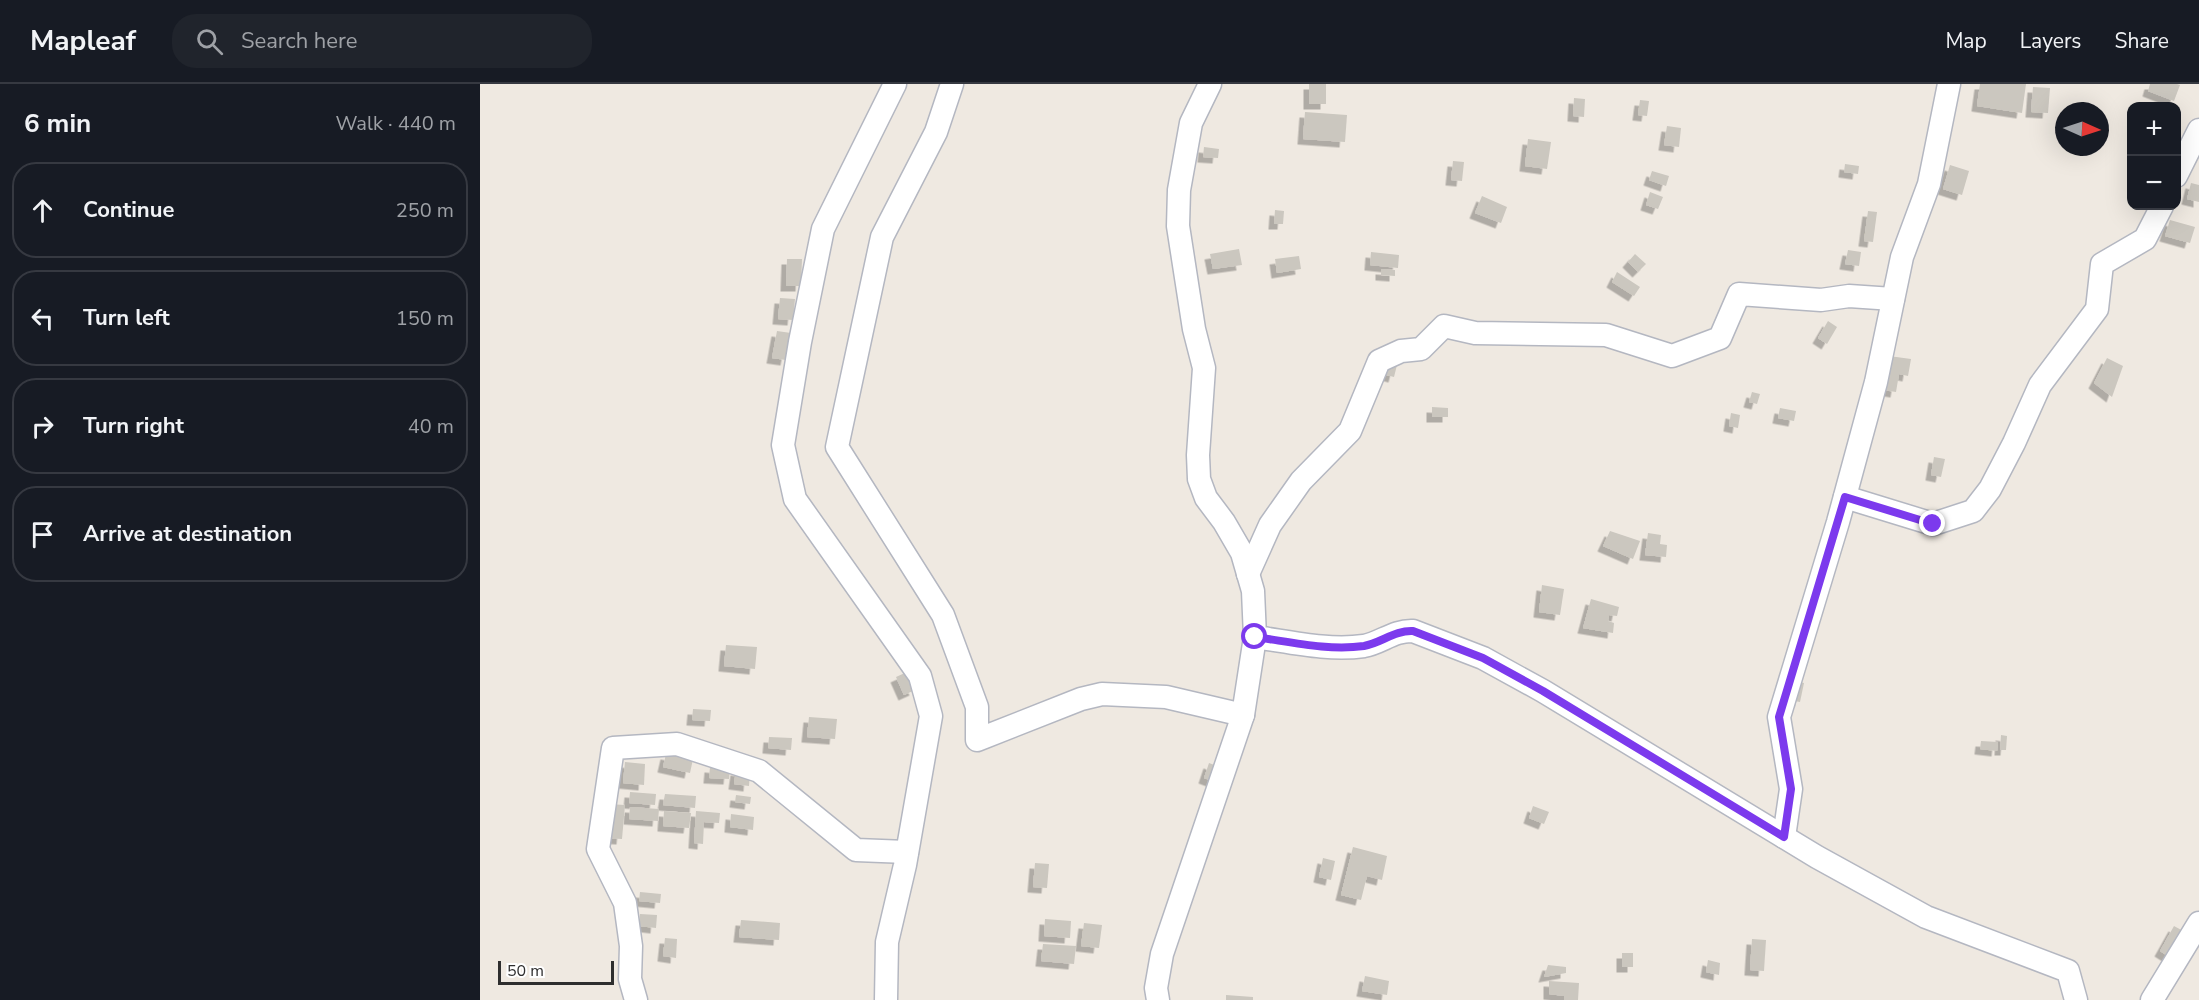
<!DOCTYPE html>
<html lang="en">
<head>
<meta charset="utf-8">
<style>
	:root { --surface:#171b24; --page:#20242c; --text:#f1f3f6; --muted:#9ea1a6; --line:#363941 }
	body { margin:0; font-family:"Nunito Sans",sans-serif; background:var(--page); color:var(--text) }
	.controls { position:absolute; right:18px; top:18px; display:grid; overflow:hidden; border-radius:12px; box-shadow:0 6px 24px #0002 }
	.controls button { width:54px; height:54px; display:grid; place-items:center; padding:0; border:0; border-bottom:2px solid var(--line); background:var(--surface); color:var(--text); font:30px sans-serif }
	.compass { position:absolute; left:1575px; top:18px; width:54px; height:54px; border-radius:50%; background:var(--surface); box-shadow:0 6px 24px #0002; rotate:93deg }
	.scale { position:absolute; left:18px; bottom:15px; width:116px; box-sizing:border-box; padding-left:6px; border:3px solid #2e2e2e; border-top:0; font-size:16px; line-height:21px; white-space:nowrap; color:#2e2e2e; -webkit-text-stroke:4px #fff; paint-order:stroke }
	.stop { position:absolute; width:18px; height:18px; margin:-14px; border:4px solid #7c3aed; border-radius:50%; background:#fff }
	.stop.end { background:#7c3aed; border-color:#fff; box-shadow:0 2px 6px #0008 }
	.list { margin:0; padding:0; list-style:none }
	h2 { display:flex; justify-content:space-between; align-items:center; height:78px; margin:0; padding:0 24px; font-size:26px }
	h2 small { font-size:20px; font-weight:400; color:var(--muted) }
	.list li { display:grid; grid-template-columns:39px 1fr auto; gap:18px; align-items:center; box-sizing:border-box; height:96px; margin:0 12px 12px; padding:0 12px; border:2px solid var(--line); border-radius:24px }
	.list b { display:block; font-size:22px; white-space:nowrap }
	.list em { font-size:20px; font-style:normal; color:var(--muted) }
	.icon { flex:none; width:33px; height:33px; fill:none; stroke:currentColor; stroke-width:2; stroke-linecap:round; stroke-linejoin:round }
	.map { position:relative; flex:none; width:1719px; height:916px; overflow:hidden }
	header { display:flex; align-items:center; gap:36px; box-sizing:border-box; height:84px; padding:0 30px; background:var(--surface); border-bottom:2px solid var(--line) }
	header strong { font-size:28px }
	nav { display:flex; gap:33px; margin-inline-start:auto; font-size:21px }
	.search { width:420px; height:54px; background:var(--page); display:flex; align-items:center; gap:15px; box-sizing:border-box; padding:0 21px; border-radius:24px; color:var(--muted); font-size:22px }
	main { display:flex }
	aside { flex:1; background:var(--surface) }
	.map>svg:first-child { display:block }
	.building { fill:#cbc7bf; filter:url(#shadow) }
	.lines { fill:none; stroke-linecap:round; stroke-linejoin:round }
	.minor-casing { stroke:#b4b7c1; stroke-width:25 }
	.minor { stroke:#fff; stroke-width:22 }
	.route { stroke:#7c3aed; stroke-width:8 }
</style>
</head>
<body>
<header>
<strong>Mapleaf</strong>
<div class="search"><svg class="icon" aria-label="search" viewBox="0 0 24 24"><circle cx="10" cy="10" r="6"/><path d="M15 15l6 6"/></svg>Search here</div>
<nav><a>Map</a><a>Layers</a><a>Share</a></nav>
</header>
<main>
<aside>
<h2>6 min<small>Walk · 440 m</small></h2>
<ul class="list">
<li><svg class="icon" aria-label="ahead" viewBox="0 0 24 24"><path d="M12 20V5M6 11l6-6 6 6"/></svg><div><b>Continue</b></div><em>250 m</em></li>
<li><svg class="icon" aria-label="left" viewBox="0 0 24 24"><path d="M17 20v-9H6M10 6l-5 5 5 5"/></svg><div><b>Turn left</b></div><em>150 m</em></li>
<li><svg class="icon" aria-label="right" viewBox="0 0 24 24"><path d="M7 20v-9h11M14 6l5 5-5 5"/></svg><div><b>Turn right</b></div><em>40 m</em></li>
<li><svg class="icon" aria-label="arrive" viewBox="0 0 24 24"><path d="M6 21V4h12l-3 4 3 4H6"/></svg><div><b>Arrive at destination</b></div></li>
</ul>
</aside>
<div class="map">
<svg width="1719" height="916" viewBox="0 0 1719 916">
	<defs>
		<filter id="shadow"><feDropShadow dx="-5.5" dy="5.5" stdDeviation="0" flood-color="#0004"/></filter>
	</defs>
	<rect width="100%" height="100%" fill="#efe9e1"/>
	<g class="building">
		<rect x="829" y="0" width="17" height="20"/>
		<polygon points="1500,0 1546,0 1542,29 1497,22"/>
		<polygon points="1670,0 1697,0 1700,1 1694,17 1668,7"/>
		<polygon points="1553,3 1570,4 1568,29 1551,28"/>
		<polygon points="1094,14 1105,15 1104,33 1093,32"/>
		<polygon points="1160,16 1169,17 1167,32 1158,31"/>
		<polygon points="825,28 867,31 865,58 823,55"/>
		<polygon points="1187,42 1201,44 1199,63 1184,61"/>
		<polygon points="1048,55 1071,58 1067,85 1045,82"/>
		<polygon points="724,63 739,65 738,74 723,73"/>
		<polygon points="973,77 984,78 982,97 971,96"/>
		<polygon points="1365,80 1379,82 1378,90 1364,88"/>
		<polygon points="1470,81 1489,87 1482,111 1463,105"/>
		<polygon points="1172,87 1189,92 1186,102 1169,96"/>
		<polygon points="1711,99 1719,101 1719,118 1707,115"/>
		<polygon points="1170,108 1183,113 1178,125 1166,121"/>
		<polygon points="1002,112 1027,123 1021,139 995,129"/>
		<polygon points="795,126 804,127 803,140 794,140"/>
		<polygon points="1388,127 1397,128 1393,158 1384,157"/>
		<polygon points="1690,136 1715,143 1710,159 1685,152"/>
		<polygon points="759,165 762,181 733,185 730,170"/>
		<polygon points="1368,166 1381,168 1379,182 1365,180"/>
		<polygon points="891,168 919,171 918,184 890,181"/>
		<polygon points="1155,170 1166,180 1158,188 1148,178"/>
		<polygon points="819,172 821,185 797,189 795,175"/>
		<polygon points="307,175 322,175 321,202 306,202"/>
		<polygon points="901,185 915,186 915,192 901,191"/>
		<polygon points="1137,188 1160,203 1154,212 1132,198"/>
		<polygon points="300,214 315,215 313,236 298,235"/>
		<polygon points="1348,237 1357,243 1347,260 1338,254"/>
		<polygon points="297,247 311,249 306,276 292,274"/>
		<polygon points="1409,272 1431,275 1428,292 1419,290 1416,308 1403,306"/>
		<polygon points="1627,274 1643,282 1632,313 1614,299"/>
		<polygon points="905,278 917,281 914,293 902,290"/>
		<polygon points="1272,308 1280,310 1277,320 1269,318"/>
		<polygon points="952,323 968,324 968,333 952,333"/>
		<polygon points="1300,324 1316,327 1314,337 1298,334"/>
		<polygon points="1251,329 1260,331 1258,344 1249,342"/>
		<polygon points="1454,373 1465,375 1461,393 1451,391"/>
		<polygon points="1130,447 1160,457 1153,475 1123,462"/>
		<polygon points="1168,449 1181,451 1180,460 1187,461 1186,473 1165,471"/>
		<polygon points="1062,501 1084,505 1080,531 1059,528"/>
		<polygon points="1111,515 1139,523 1137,532 1129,531 1128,537 1134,539 1133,549 1103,544"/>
		<polygon points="246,561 277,563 275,585 244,582"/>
		<polygon points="427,588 435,606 424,611 416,593"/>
		<polygon points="1314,597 1324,599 1320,618 1309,616"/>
		<polygon points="213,625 231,626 230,637 212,636"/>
		<polygon points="329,633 357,635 355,655 327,653"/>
		<polygon points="1521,651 1527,652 1526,666 1520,666"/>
		<polygon points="289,653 312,654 311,666 288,664"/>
		<polygon points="1501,657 1518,658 1517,667 1500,665"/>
		<polygon points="186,670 213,675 210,689 183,683"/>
		<polygon points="145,678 165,680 164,701 143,699"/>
		<polygon points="729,679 737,682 732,697 724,694"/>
		<polygon points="230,683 250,685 249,695 229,694"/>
		<polygon points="256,686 270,688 269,702 254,700"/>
		<polygon points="150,708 176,710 175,721 149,719"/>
		<polygon points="185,710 216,712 215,724 183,721"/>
		<polygon points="256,711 271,713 270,720 255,718"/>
		<polygon points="128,720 145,721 142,755 125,754"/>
		<polygon points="1053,722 1069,728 1064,740 1049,734"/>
		<polygon points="150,723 179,725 178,737 149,735"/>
		<polygon points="184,727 211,729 209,744 183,742"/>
		<polygon points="216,727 240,729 239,739 224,738 223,760 214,759"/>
		<polygon points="251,730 274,733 273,746 250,743"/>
		<polygon points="873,763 907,772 902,796 887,792 881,816 861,811"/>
		<polygon points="843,774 855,777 851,796 839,793"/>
		<polygon points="555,779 569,780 567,804 553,803"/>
		<polygon points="160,808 181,810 180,819 159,817"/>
		<polygon points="160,830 177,831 176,844 159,842"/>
		<polygon points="565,835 591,837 590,854 564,852"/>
		<polygon points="261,836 300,839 299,856 259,853"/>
		<polygon points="604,839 622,841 619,864 601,862"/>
		<polygon points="1694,842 1705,848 1691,874 1680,867"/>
		<polygon points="185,854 197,855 196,874 183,872"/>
		<polygon points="1272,855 1286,856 1284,887 1270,886"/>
		<polygon points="563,860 596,862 594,880 561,877"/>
		<rect x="1142" y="869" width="11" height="14"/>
		<polygon points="1228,876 1240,879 1239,891 1226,888"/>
		<polygon points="1068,881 1086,883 1086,889 1064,893"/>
		<polygon points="885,892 909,897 907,911 882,907"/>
		<polygon points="1069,897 1099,899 1098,916 1084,916 1084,912 1069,910"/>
		<polygon points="746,911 773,913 773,916 746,916"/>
	</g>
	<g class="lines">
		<defs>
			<g id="minor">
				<polyline points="472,0 456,48 402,153 357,363 463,531 497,623 497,656 601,615 622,610 686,613 763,631"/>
				<path d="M730,0L711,39L699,106L698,142L714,245L724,284L718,371L719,395L726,414L744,438L762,469L773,507L775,553C811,558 848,567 884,562C901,559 914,546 933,547L1003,574L1063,607L1337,773L1446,833L1588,887L1596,916"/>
				<polyline points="1696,92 1719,46"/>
				<polyline points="1365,413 1453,440 1493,427 1510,405 1534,359 1560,301 1617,225 1622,180 1665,155 1682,122"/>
				<polyline points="768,490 790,441 821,397 870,347 899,277 921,267 941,265 964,242 995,249 1126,251 1192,272 1240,254 1259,210 1341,216 1369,212 1413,215"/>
				<polyline points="1304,753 1311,705 1299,633 1358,438 1396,298 1422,173 1449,100 1469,0"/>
				<polyline points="156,916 150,895 151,862 145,819 118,765 133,664 197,660 279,687 376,766 427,768"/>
				<polyline points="406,916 407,858 425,781 451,632 440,592 315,415 303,361 320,258 343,145 415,0"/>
				<polyline points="678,916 676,904 682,870 763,631 775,553"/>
				<polyline points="1672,916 1719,839"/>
			</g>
		</defs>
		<use href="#minor" class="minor-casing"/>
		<use href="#minor" class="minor"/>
	</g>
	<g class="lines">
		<path class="route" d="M775,553C811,558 848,567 884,562C901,559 915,546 933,547L1003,574L1063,607L1304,753L1311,705L1299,633L1365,413L1453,440"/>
	</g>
</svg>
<div class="controls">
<button>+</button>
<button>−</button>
</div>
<svg class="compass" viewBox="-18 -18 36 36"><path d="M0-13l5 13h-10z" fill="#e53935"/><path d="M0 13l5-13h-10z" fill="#9ea1a6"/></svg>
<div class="scale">50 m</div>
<div class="stop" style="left:775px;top:553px"></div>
<div class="stop end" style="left:1453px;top:440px"></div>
</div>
</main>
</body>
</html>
